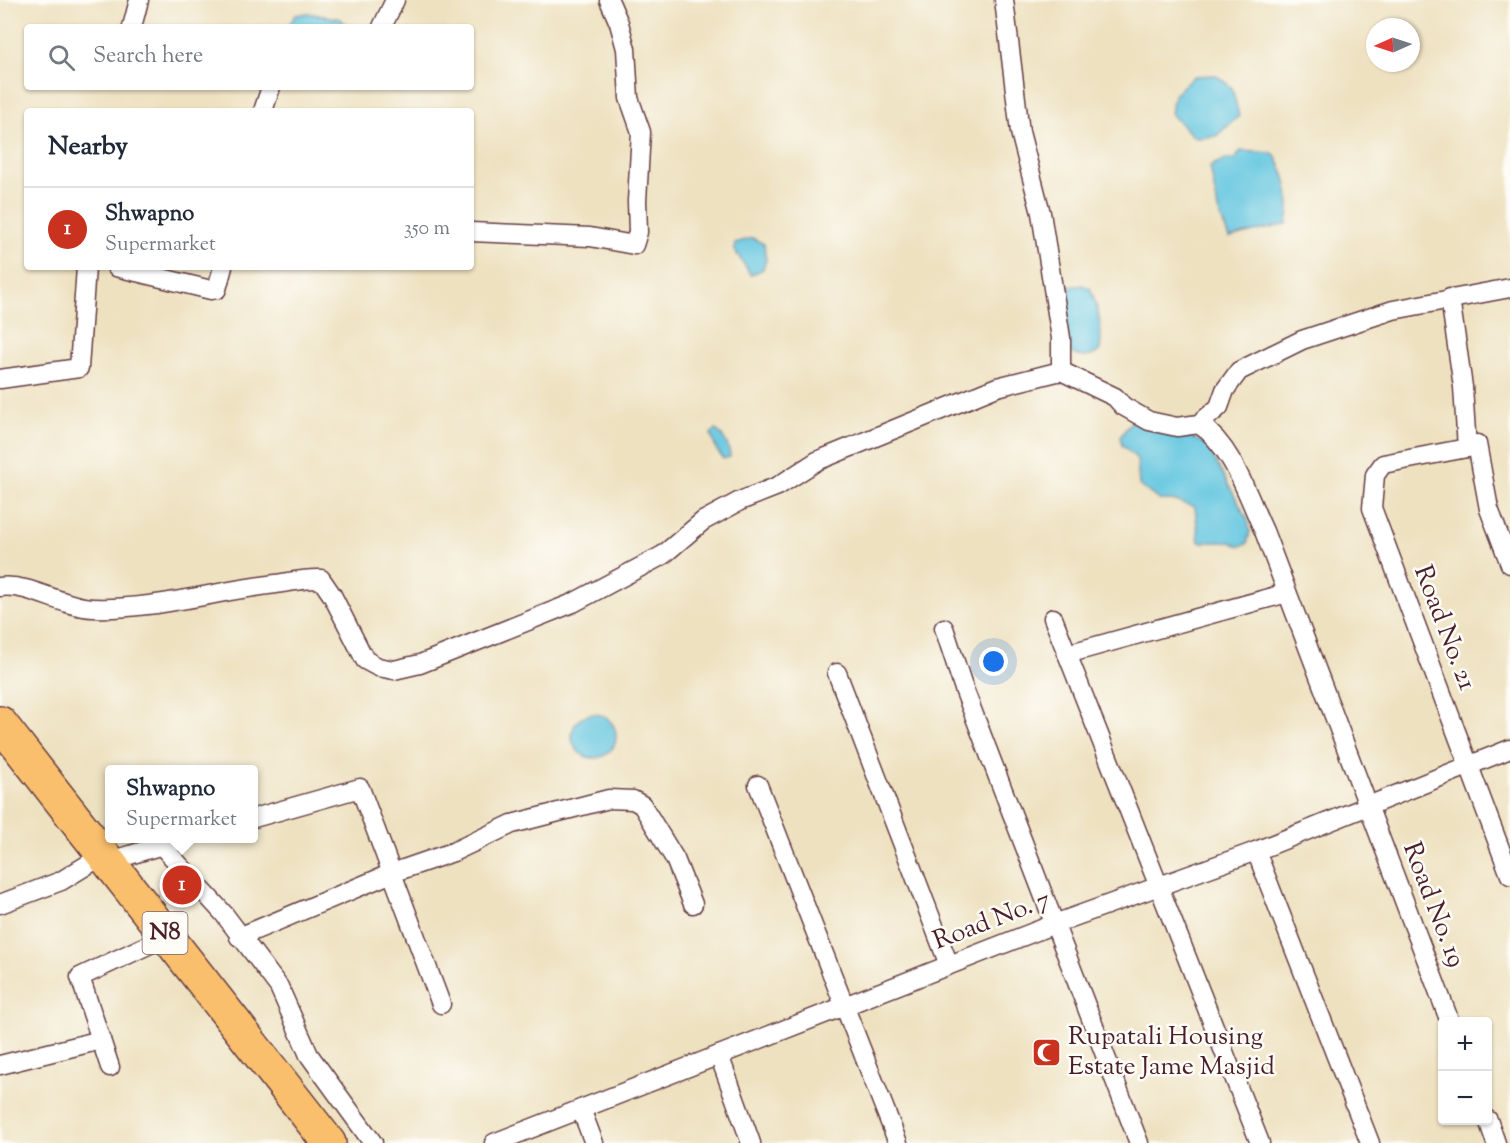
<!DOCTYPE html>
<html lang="en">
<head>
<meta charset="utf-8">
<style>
	:root { --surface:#fff; --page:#f2f2f3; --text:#1f2937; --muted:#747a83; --line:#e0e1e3; --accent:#c8321e }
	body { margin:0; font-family:"Sorts Mill Goudy",serif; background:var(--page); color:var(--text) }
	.controls { position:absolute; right:18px; bottom:18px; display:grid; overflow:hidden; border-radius:6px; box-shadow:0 2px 4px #0004 }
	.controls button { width:54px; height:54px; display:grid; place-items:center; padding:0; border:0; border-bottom:2px solid var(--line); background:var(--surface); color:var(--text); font:30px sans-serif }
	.compass { position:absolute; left:1366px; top:18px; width:54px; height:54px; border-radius:50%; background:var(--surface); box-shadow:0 2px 4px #0004; rotate:267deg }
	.you { position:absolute; left:994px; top:662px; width:21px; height:21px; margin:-15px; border:4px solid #fff; border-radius:50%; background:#1a73e8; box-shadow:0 0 0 9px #1a73e833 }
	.badge { display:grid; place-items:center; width:39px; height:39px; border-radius:50%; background:var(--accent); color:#fff; font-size:20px; font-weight:700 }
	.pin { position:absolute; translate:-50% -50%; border:3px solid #fff; box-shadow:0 2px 6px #0006 }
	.popup { position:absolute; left:105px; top:765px; width:153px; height:78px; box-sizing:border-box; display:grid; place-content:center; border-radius:6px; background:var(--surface); filter:drop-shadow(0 2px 4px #0005); font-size:20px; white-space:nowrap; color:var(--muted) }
	.popup b { font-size:22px; color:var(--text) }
	.popup::after { content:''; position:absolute; left:50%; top:100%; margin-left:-12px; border:12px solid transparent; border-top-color:var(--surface) }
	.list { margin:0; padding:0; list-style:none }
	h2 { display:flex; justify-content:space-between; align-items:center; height:78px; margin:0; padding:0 24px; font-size:26px }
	h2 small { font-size:20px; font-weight:400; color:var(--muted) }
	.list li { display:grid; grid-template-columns:39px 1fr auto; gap:18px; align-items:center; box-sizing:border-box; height:84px; padding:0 24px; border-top:2px solid var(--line) }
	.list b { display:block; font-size:22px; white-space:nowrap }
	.list p { margin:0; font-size:20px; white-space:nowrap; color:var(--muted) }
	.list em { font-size:20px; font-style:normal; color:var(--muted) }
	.icon { flex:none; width:33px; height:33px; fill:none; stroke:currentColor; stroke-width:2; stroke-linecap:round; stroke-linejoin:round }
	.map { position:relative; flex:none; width:1510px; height:1143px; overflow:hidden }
	.search { position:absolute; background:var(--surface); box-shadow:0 2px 4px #0004; left:24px; top:24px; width:450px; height:66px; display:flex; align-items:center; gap:15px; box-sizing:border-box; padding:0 21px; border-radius:6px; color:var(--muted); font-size:22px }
	.panel { position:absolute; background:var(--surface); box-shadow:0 2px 4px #0004; left:24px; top:108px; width:450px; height:162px; border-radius:6px }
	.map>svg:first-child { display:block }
	.water { fill:#61c5df; stroke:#567285; stroke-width:1.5 }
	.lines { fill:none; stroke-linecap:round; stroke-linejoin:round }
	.street-casing { stroke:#633c41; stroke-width:21 }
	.highway-casing { stroke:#633c41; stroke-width:36 }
	.street { stroke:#fff; stroke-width:18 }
	.highway { stroke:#f9bf6d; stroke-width:33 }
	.labels { text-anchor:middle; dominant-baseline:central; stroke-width:5; stroke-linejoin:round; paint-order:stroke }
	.shield { fill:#fdfcf7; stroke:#806168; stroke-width:1.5 }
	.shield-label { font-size:24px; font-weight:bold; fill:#4a1f2b }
	.street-label { font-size:26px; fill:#4a1f2b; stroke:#fdfcf7 }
	.poi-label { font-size:26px; fill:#4a1f2b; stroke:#fdfcf7; text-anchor:start }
</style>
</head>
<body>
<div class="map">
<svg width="1510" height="1143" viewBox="0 0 1510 1143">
	<rect width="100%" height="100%" fill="#fdfcf7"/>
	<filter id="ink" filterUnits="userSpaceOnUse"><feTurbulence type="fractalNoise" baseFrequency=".0167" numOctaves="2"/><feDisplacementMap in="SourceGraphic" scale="12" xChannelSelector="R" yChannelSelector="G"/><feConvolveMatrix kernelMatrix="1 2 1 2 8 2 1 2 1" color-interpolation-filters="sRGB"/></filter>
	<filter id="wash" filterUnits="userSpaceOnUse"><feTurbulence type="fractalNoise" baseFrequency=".008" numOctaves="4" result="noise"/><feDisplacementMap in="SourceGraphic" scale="24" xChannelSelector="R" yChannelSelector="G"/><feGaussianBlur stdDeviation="1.35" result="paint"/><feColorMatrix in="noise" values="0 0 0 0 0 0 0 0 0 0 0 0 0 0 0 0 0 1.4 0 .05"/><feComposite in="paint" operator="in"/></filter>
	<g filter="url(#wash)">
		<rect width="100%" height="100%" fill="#eee1c0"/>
		<g class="water">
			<polygon points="308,13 341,19 348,27 287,27 296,15"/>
			<polygon points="1216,75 1232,88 1239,116 1216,136 1195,138 1171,114 1174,95 1194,76"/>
			<path d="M1241,151L1273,153C1287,174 1292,199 1287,224L1229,238L1218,210L1210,166L1227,159H1235Z"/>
			<polygon points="752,238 764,244 766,260 763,269 751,275 734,249 735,243"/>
			<path d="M1082,285L1090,288C1098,306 1103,331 1100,350C1092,359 1076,359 1069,350L1065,300L1070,287Z"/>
			<polygon points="1139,421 1184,434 1206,444 1248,520 1250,532 1247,544 1240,546 1230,542 1199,542 1195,507 1172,500 1159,500 1139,485 1137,459 1122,445 1120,437 1131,422"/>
			<path d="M715,430C723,433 730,448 730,457L723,459L716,449L711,434Z"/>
			<circle cx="594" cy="736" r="22"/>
		</g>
	</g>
	<g filter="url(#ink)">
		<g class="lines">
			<defs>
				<g id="street">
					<polyline points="1004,0 1020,132 1041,213 1061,338 1061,371"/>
					<polyline points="132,27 139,0"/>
					<polyline points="382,27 395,0"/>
					<polyline points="263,111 271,87"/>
					<polyline points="471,232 590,237 634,245 638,232 637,201 641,132 629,98 626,49 619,23 609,0"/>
					<polyline points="116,267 211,290 217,289 223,267"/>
					<polyline points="1450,298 1463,387 1467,448 1383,464 1375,475 1372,508 1510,875"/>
					<polyline points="0,379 79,368 86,267"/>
					<path d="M1199,424C1233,447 1247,495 1264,531L1450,1022"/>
					<polyline points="1467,448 1477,444 1489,509 1510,564"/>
					<path d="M0,587C30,583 62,607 93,608C154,610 215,591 276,584C291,582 305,578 321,579L332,595L365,660L378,667L394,670L420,664L573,603L663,555L703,521L740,501L778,486L817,461L997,387L1061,371L1115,397L1123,406L1149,421L1177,427L1199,424L1219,407L1225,390L1239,371L1302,340L1393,310L1510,288"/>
					<polyline points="1053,618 1260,1143"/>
					<polyline points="944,628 964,689 1139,1143"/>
					<polyline points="1067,654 1287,593"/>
					<polyline points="837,673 949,965"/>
					<polyline points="758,785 898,1143"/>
					<polyline points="254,818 360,788 441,1004"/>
					<polyline points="162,846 224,914 279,987 309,1055 373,1143"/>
					<polyline points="1256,851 1370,1143"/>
					<polyline points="110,861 186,838"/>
					<polyline points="0,904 61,881 105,854"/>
					<polyline points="239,937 392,873 453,852 512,824 609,799 633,800 642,805 675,859 693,904"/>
					<polyline points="719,1055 751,1143"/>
					<polyline points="0,1065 101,1040"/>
					<polyline points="110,1067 80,977 167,936"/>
					<polyline points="581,1109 594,1143"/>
					<polyline points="1488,1120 1496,1143"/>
					<polyline points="494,1143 1057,923 1256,851 1510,749"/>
				</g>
				<polyline id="highway" points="0,723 329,1143"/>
			</defs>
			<use href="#street" class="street-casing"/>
			<use href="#highway" class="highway-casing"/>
			<use href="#street" class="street"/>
			<use href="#highway" class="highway"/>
		</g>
	</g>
	<defs>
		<symbol id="mosque-square" viewBox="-11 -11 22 22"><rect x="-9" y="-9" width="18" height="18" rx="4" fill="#c8321e" stroke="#fdfcf7"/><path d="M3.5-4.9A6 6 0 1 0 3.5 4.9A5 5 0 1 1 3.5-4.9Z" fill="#fff"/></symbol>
	</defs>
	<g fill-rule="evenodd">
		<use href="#mosque-square" x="1030" y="1036" width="33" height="33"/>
	</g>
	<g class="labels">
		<rect class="shield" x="142.5" y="912" width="45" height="42" rx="4.5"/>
		<g class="shield-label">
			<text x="165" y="933">N8</text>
		</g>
		<g class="street-label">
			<text transform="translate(1444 628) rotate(69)">Road No. 21</text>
			<text transform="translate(1433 905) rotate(69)">Road No. 19</text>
			<text transform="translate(992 921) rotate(-21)">Road No. 7</text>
		</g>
		<g class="poi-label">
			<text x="1068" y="1037">Rupatali Housing<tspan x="1068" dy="30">Estate Jame Masjid</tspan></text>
		</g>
	</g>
</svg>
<div class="controls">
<button>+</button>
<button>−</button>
</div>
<svg class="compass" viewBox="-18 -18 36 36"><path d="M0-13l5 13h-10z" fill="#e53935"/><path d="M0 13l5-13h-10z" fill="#747a83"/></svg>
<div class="you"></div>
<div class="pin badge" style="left:182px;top:885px">1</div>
<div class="popup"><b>Shwapno</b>Supermarket</div>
<div class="search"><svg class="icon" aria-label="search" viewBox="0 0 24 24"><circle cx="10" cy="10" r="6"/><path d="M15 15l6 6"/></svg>Search here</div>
<section class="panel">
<h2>Nearby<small></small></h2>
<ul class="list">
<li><span class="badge">1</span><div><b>Shwapno</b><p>Supermarket</p></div><em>350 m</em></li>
</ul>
</section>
</div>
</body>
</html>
